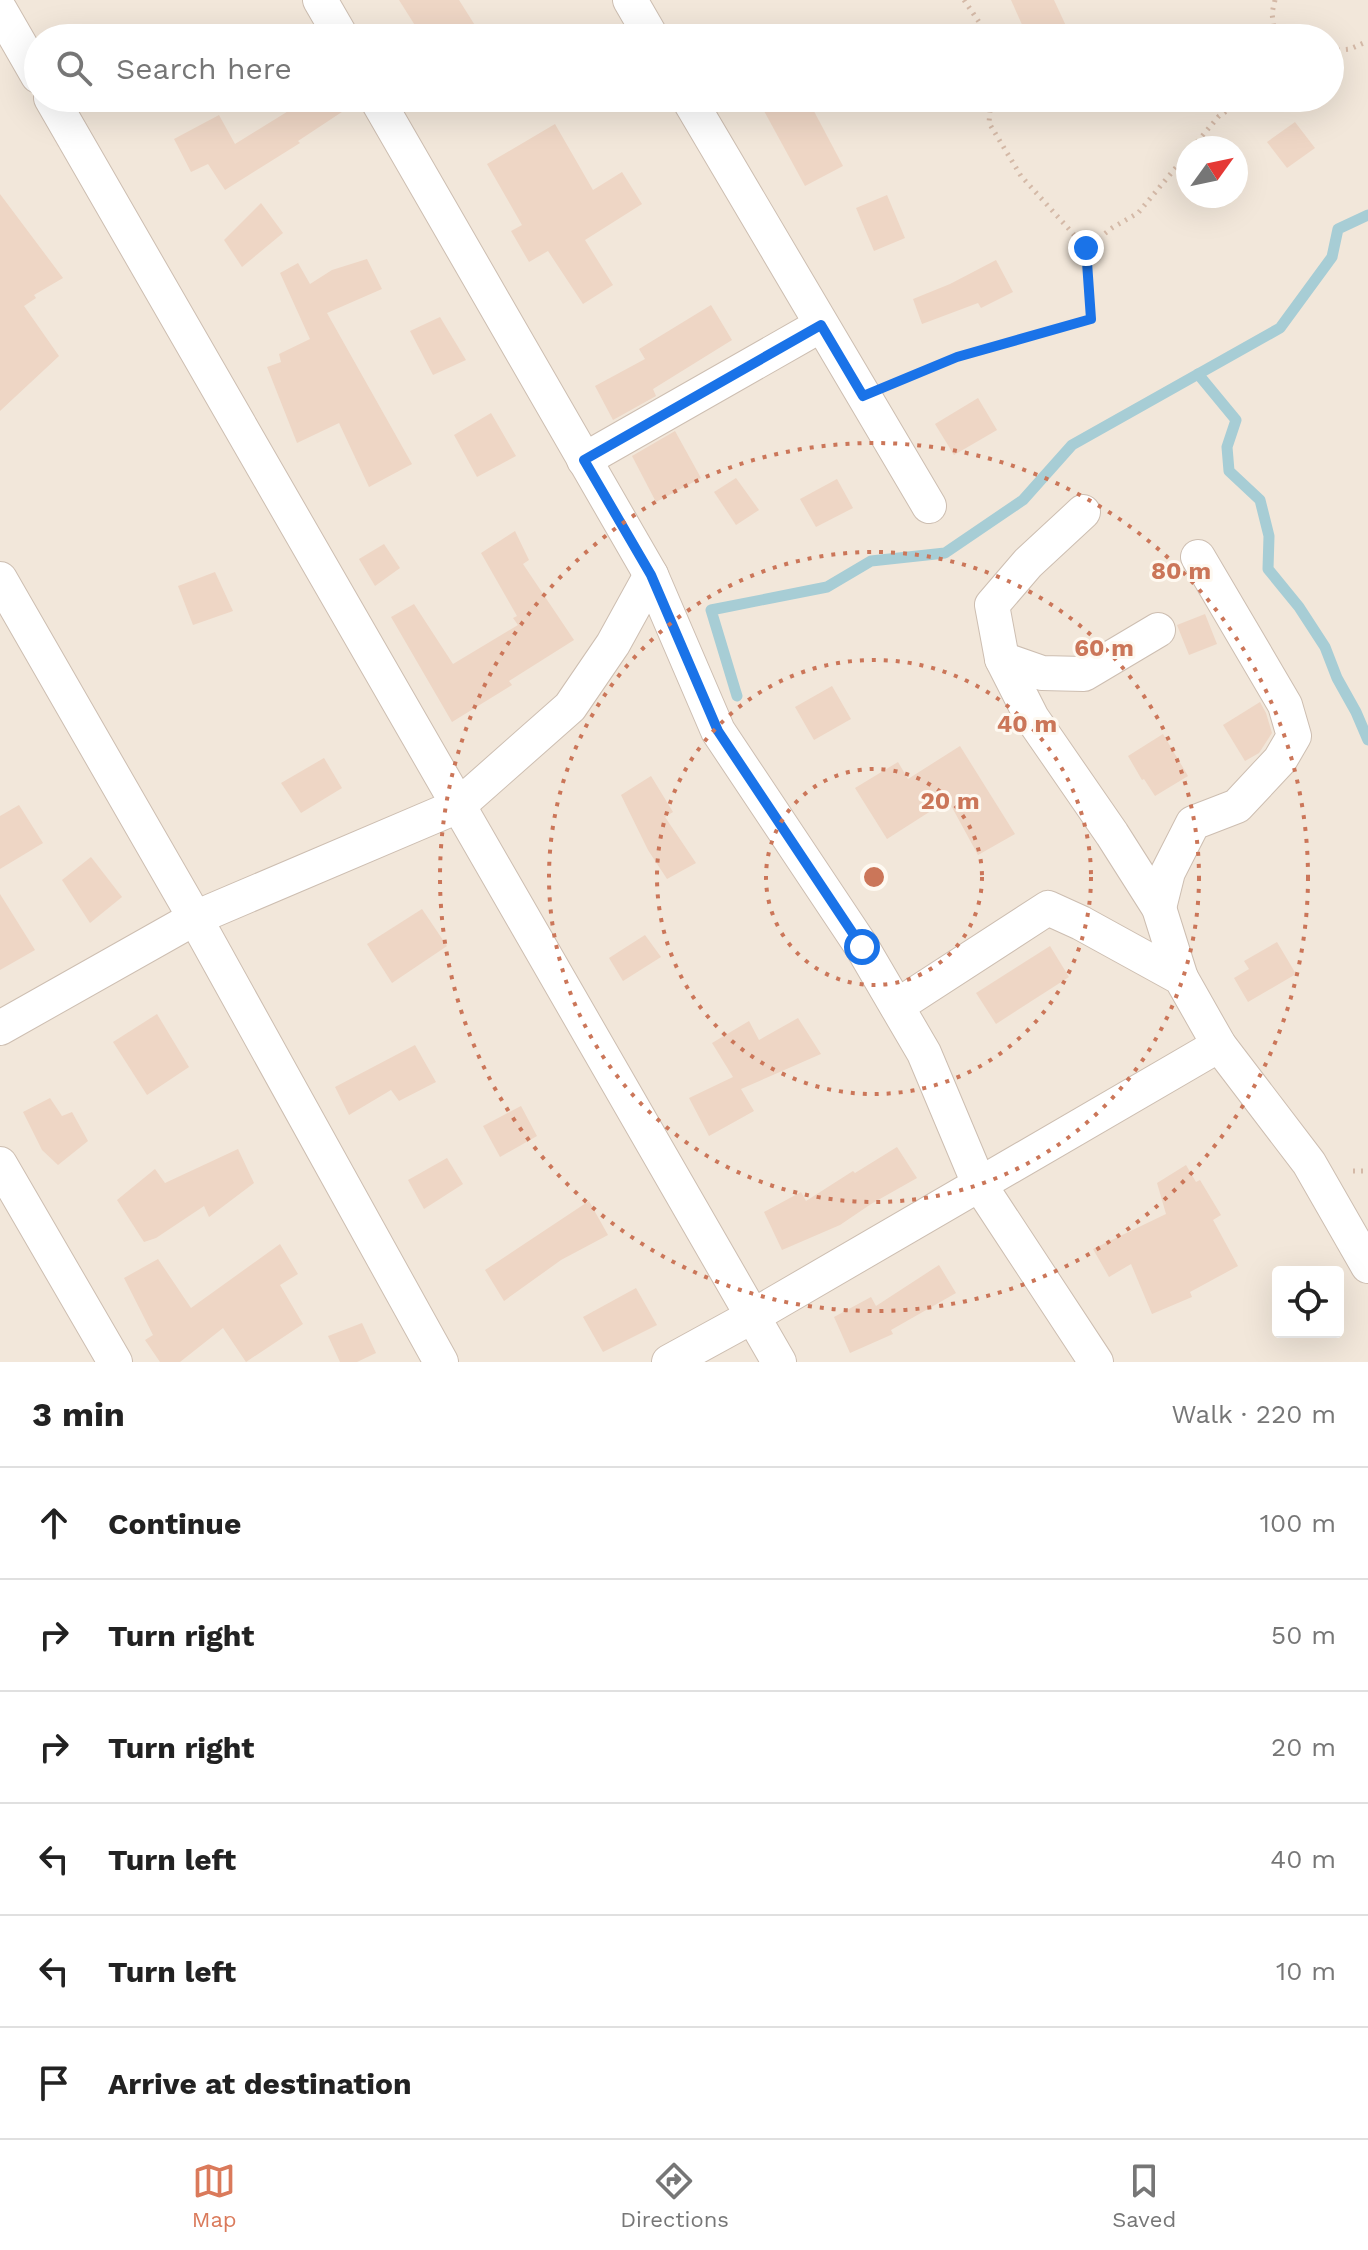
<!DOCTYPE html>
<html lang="en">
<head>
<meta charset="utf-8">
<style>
	:root { --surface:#fff; --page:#f6f6f6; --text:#222; --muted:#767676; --line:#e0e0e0; --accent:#da7a5b }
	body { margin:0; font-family:"Work Sans",sans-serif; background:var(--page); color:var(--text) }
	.controls { position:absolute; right:24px; bottom:24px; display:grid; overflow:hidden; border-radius:8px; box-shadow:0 8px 32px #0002 }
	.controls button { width:72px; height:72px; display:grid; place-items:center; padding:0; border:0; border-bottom:2px solid var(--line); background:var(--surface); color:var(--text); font:40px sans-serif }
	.compass { position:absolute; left:1176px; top:136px; width:72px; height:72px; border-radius:50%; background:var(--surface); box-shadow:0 8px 32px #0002; rotate:57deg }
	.stop { position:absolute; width:24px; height:24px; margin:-18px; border:6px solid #1a73e8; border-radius:50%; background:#fff }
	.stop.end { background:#1a73e8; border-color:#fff; box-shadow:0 2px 8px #0008 }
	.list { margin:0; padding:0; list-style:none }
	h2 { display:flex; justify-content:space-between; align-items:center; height:104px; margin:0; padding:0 32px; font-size:34px }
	h2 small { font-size:26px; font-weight:400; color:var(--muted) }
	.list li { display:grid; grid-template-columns:52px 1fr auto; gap:24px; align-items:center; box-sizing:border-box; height:112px; padding:0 32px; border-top:2px solid var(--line) }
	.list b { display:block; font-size:30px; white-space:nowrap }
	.list em { font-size:26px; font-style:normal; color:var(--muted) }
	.icon { flex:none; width:44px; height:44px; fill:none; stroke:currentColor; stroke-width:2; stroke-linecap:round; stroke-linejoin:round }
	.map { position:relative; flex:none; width:1368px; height:1362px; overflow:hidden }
	.search { position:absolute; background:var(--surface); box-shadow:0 8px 32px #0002; left:24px; right:24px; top:24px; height:88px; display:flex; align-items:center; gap:20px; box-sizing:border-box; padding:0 28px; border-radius:44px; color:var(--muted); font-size:30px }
	.sheet { height:776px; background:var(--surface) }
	nav { display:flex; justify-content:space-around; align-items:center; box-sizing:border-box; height:112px; border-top:2px solid var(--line); background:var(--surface); font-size:22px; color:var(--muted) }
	nav a { display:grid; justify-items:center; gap:4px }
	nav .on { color:var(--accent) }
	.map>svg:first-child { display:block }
	.residential { fill:#f2e7da; fill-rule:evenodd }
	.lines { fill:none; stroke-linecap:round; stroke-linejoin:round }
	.stream { stroke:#a7cdd5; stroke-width:11 }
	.building { fill:#eed6c5 }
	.minor-casing { stroke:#cdbeb1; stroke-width:36 }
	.path { stroke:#d4b9a7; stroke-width:5; stroke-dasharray:2 6; stroke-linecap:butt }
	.minor { stroke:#fff; stroke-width:34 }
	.route { stroke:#1a73e8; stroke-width:10 }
	.ring { fill:none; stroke:#cb7659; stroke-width:4; stroke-dasharray:4 8 }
	.centre { fill:#cb7659; stroke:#fef9f1; stroke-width:4 }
	.ring-label { font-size:24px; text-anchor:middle; font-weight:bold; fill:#cb7659; stroke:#fef9f1; stroke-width:6; stroke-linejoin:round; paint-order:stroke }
</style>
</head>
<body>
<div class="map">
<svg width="1368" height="1362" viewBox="0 0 1368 1362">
	<rect width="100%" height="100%" fill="#fbf5eb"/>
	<path class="residential" d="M0,0H1368V1362H0ZM38,38H1330V98H38ZM1188,148H1236V196H1188ZM1278,1272H1338V1332H1278Z"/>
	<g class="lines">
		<g class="stream">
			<polyline points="1198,374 1236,420 1227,447 1229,471 1260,500 1269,536 1268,569 1299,607 1325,647 1337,678 1356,712 1368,740"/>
			<polyline points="737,696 711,610 827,587 871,561 945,553 1023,500 1072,445 1280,328 1332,257 1338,229 1368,215"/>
		</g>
	</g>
	<g class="building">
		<polygon points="399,0 459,0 483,38 423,38"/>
		<polygon points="1011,0 1054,0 1067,28 1045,38 1028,38"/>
		<polygon points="283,98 356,98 357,102 298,141 300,143 225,190 208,164 191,172 174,139 219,115 235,144 290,110"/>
		<polygon points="757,98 807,98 843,166 805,186"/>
		<polygon points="1295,122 1315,148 1287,168 1267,142"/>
		<polygon points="555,124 593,190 622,172 642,204 585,240 613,285 583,304 548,251 529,262 511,231 522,225 487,164"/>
		<polygon points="0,194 63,278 34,295 36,298 24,306 59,356 0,411"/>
		<polygon points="887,195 905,238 874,251 856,208"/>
		<polygon points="261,203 283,233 242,267 224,240"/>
		<polygon points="367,259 382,289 327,313 412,464 369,487 339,423 297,443 267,367 281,362 279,354 310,339 280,273 298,263 310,284 332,270"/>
		<polygon points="996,260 1013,292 981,308 978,303 922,324 913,299 950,284"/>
		<polygon points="711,305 732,340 653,389 656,396 613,420 595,386 645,359 639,349"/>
		<polygon points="440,317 466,360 433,375 410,331"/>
		<polygon points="978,398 997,430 954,455 935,424"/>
		<polygon points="491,413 516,456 477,477 454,435"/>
		<polygon points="675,431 701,478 656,502 632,456"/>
		<polygon points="736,478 759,510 736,525 714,492"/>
		<polygon points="837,479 853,508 816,527 800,499"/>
		<polygon points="515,531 529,560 523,564 574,640 509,681 512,685 452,722 391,617 414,604 453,664 518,625 513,618 517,616 481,553"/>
		<polygon points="384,544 400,568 375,586 359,559"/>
		<polygon points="215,572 233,611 193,625 178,586"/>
		<polygon points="1205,614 1217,644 1189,655 1177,625"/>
		<polygon points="832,686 851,719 814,740 795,707"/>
		<polygon points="1260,702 1266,713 1272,733 1259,753 1245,761 1223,725"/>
		<polygon points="1163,734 1188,776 1155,796 1144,779 1142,780 1128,756"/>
		<polygon points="960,746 1015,834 978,855 948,800 887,839 855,788 898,762 908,779"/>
		<polygon points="324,758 342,788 301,813 281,783"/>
		<polygon points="651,776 673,812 665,817 696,863 667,879 648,850 621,795"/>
		<polygon points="19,805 43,843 0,869 0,816"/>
		<polygon points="91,857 122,897 90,923 62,880"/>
		<polygon points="0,894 35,950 0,970"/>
		<polygon points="422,909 447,946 392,983 367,944"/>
		<polygon points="645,935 661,957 623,981 609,958"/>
		<polygon points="1277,942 1296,974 1248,1002 1234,978 1249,969 1244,961"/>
		<polygon points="1050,946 1069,977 996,1024 976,993"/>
		<polygon points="157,1014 189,1067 147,1095 113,1042"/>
		<polygon points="798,1018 821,1054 741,1089 754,1111 709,1136 689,1098 733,1077 712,1043 749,1021 759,1040"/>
		<polygon points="415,1045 436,1082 399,1101 391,1090 349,1115 335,1087"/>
		<polygon points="50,1098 62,1116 72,1112 88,1141 58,1165 42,1150 23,1112"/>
		<polygon points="521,1106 537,1136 500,1157 483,1126"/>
		<polygon points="897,1147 917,1178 871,1204 840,1225 782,1250 764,1212 801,1192 806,1201 853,1171 855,1173"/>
		<polygon points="238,1149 254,1183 209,1217 204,1206 156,1238 144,1242 117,1200 155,1169 165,1183"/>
		<polygon points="447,1158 463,1184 424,1209 408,1180"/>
		<polygon points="1186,1165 1196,1182 1200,1180 1221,1215 1213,1220 1238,1266 1190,1292 1192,1297 1152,1314 1131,1264 1109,1277 1093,1249 1166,1214 1157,1183"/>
		<polygon points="589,1201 608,1235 561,1260 504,1301 485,1270"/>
		<polygon points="280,1244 298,1274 280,1285 303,1324 246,1362 223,1328 180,1362 160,1362 145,1340 153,1335 124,1278 158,1259 191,1308"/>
		<polygon points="939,1265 956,1293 891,1330 893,1334 850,1353 834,1317 871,1297 876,1306"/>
		<polygon points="636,1288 657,1325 603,1352 583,1317"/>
		<polygon points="362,1323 376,1353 357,1362 340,1362 328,1336"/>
	</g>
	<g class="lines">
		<defs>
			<g id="minor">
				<polyline points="320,0 342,38"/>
				<polyline points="630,0 652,38"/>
				<polyline points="0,10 38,76"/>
				<polyline points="51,98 779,1362"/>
				<polyline points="376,98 651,575 718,731 862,947 924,1053 979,1184 1096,1362"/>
				<polyline points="688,98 929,506"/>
				<polyline points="584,460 821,325"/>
				<polyline points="1083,512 1028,563 992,605 1002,659 1032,718 1112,834 1159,908 1181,978"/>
				<polyline points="0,579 195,918 441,1362"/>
				<polyline points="1002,659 1042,673 1084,674 1158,630"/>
				<polyline points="1159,908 1168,872 1193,823 1237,806 1280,760 1294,736 1285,705 1198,557"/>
				<polyline points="897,1006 1048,908 1081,923 1181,978 1219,1045 1309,1163 1368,1266"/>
				<polyline points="0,1028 195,918 458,806 570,707 613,644 651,575"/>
				<polyline points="0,1164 115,1362"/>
				<polyline points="669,1362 753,1316 1219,1045"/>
			</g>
		</defs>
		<use href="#minor" class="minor-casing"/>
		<g class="path">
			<polyline points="964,0 990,38"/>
			<polyline points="1275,0 1272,13 1275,38"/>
			<polyline points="1330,51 1350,49 1368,41"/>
			<polyline points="1192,148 1219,116 1246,98"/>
			<polyline points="1086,248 1112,228 1138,213 1188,153"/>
			<polyline points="894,383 957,357 1091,319 1086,248 1021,176 989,123 991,98"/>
			<polyline points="1353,1171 1368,1171"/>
		</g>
		<use href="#minor" class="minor"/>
	</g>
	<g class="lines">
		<polyline class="route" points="862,947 718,731 651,575 584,460 821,325 863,396 957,357 1091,319 1086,248"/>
	</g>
	<g class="ring">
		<circle cx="874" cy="877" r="108"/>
		<circle cx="874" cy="877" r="217"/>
		<circle cx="874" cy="877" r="325"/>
		<circle cx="874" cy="877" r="434"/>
	</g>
	<circle cx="874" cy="877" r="12" class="centre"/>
	<g class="ring-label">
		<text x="1181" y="579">80 m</text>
		<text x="1104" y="656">60 m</text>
		<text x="1027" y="732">40 m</text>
		<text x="950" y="809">20 m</text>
	</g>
</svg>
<div class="controls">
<button><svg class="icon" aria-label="locate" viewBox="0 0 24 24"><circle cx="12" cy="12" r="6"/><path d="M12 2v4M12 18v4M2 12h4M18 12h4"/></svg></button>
</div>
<svg class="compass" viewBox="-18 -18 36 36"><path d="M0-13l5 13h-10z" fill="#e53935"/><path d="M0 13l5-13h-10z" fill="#767676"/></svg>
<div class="stop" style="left:862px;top:947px"></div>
<div class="stop end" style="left:1086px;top:248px"></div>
<div class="search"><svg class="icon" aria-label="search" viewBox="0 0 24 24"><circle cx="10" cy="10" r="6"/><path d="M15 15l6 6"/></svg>Search here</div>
</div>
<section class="sheet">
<h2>3 min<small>Walk · 220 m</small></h2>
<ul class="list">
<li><svg class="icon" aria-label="ahead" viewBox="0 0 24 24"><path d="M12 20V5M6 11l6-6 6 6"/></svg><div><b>Continue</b></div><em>100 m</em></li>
<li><svg class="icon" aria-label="right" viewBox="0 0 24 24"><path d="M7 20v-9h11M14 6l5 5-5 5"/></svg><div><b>Turn right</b></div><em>50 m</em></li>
<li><svg class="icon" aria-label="right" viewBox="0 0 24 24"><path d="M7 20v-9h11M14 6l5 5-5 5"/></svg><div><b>Turn right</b></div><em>20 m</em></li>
<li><svg class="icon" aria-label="left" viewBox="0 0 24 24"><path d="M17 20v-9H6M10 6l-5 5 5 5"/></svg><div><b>Turn left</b></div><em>40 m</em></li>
<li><svg class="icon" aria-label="left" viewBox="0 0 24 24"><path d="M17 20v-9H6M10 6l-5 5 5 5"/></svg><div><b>Turn left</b></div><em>10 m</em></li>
<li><svg class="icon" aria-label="arrive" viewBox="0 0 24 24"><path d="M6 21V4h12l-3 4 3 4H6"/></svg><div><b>Arrive at destination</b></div></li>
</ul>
</section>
<nav>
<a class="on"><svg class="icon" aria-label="map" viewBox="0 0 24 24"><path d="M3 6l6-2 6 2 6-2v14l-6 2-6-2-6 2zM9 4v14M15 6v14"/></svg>Map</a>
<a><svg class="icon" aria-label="directions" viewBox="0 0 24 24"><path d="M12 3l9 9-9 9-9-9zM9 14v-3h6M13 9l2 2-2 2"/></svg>Directions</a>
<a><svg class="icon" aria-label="saved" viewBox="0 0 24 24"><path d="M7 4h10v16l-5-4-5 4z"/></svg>Saved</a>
</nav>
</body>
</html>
